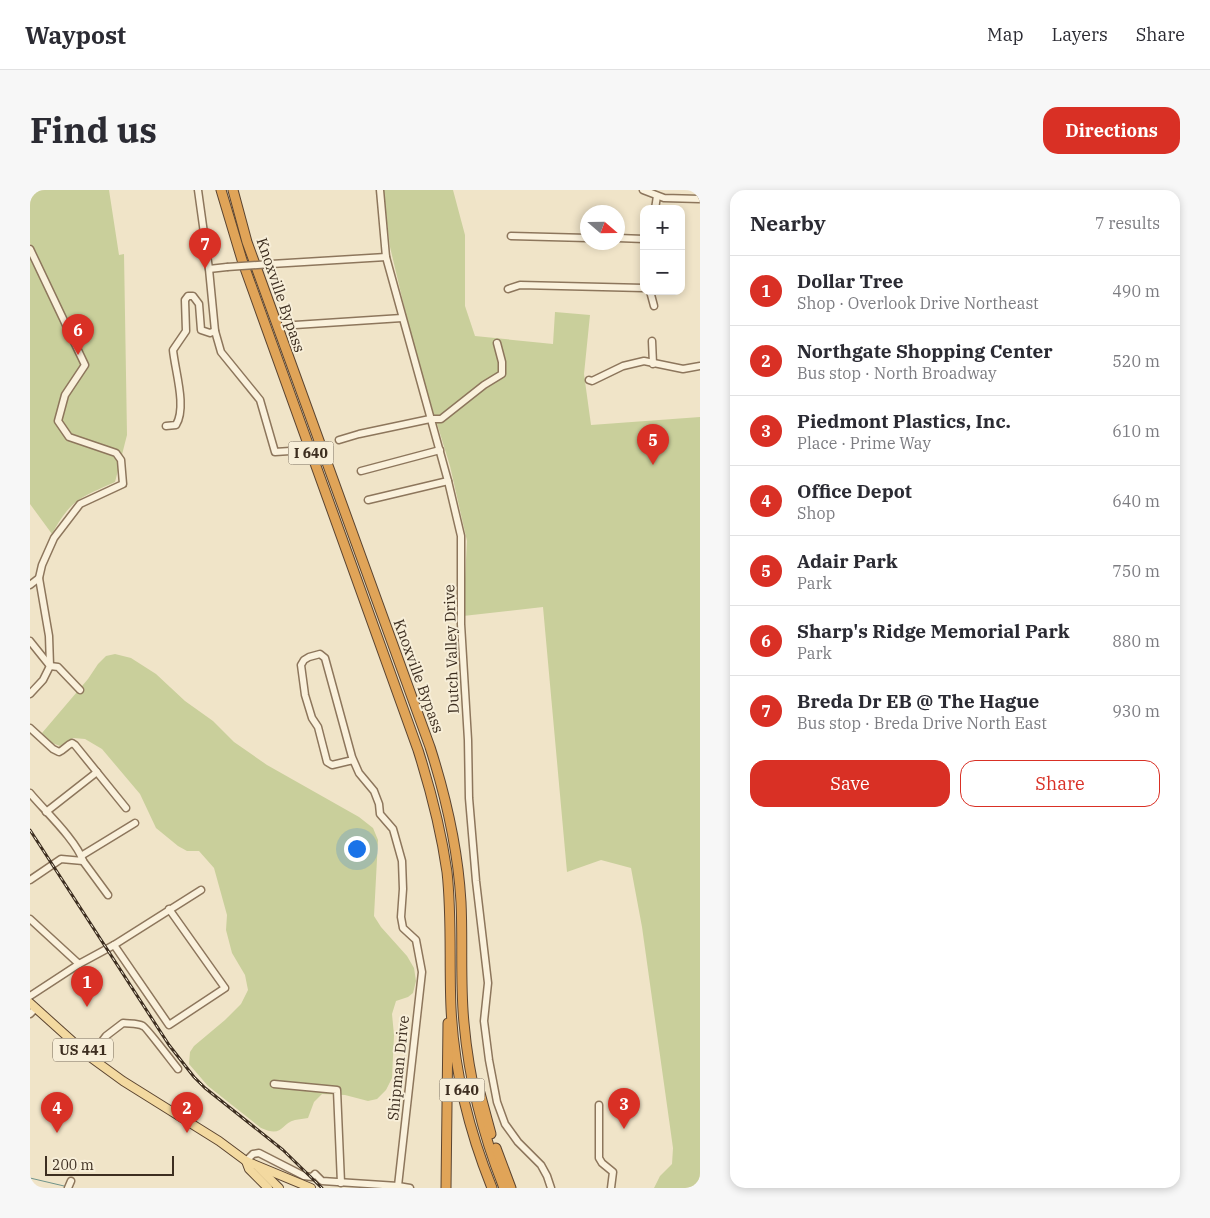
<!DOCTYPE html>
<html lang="en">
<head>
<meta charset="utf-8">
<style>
	:root { --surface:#fff; --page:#f7f7f7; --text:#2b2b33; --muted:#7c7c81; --line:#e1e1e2; --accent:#d93025 }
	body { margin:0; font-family:"IBM Plex Serif",serif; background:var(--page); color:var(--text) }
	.controls { position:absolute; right:15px; top:15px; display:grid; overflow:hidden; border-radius:10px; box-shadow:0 2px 8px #0003 }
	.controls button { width:45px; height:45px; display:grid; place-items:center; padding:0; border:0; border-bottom:1px solid var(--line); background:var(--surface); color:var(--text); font:25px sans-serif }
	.compass { position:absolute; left:550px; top:15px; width:45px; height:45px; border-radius:50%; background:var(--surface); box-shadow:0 2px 8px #0003; rotate:110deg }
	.scale { position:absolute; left:15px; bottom:12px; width:129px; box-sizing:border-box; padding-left:5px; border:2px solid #3d2e20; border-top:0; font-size:14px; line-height:18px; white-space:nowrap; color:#3d2e20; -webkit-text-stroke:4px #f7eed8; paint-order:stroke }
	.you { position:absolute; left:326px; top:658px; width:18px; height:18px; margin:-12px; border:4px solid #fff; border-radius:50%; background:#1a73e8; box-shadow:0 0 0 8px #1a73e833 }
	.badge { display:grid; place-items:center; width:32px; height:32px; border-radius:50%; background:var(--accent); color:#fff; font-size:16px; font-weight:700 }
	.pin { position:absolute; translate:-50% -41px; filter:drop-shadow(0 1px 2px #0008) }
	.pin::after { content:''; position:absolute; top:26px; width:18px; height:15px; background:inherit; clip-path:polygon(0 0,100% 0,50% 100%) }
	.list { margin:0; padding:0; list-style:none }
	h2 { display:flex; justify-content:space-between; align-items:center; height:65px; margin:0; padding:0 20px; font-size:21px }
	h2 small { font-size:16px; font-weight:400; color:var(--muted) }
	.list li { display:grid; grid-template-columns:32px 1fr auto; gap:15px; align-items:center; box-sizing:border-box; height:70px; padding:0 20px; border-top:1px solid var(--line) }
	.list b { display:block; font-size:19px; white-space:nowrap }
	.list p { margin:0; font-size:16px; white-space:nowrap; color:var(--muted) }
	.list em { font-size:16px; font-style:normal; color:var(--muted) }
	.actions { display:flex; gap:10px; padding:15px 20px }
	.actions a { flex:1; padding:11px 0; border:1px solid var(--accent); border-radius:15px; text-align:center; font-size:18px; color:var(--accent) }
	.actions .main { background:var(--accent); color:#fff }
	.map { position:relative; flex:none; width:670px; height:998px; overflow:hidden; border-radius:15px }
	header { display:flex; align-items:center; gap:30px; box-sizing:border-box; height:70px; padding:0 25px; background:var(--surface); border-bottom:1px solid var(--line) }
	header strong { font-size:24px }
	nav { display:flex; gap:28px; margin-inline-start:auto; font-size:18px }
	.intro { display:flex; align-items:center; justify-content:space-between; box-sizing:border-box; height:120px; padding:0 30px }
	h1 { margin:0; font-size:35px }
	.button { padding:12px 22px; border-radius:15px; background:var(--accent); color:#fff; font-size:18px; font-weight:700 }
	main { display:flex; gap:30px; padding:0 30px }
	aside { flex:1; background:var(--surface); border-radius:15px; box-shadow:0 2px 8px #0003 }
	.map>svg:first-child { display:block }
	.green { fill:#c9cf9b }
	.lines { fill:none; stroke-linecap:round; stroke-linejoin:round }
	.stream { stroke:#6f938a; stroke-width:1 }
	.minor-casing { stroke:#8d765c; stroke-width:9 }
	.major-casing { stroke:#5b4430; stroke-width:10 }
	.highway-casing { stroke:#5b4430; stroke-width:11 }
	.minor { stroke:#faf1dc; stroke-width:6 }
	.major { stroke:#f3d9a0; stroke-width:8 }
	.highway { stroke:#e0a458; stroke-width:9 }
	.rail-casing { stroke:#3d2e20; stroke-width:3 }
	.rail { stroke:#f7eed8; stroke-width:1; stroke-dasharray:4; stroke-linecap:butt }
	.minor-bridge-casing { stroke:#8d765c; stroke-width:9; stroke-linecap:butt }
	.minor-bridge { stroke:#faf1dc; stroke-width:6 }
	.labels { text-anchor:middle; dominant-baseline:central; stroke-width:4; stroke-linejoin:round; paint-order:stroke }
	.shield { fill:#f7eed8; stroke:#756857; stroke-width:1 }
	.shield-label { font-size:14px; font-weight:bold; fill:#3d2e20 }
	.street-label { font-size:15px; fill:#3d2e20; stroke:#f7eed8 }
</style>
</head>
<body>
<header>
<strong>Waypost</strong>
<nav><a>Map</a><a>Layers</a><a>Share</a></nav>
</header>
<div class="intro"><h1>Find us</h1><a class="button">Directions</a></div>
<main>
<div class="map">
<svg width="670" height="998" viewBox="0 0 670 998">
	<rect width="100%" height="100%" fill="#f0e4c8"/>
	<g class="green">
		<path d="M0,0H79L89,65L94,64L97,245L85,292C50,308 41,309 22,344L0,314V58L11,77L0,53Z"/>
		<polygon points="353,0 423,0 435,45 435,116 445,146 523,154 525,122 560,125 554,184 561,235 670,227 670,998 624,998 630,986 642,974 643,958 612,737 601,678 571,670 537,682 513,417 433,426 437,351 420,276 385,162 360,57"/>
		<path d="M85,464L101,468L126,484L155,511L183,531L204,552L237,575L329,627L343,638L348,650L344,726L351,737L377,766L384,778L386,791L383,803L378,807L366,811L362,824L364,845L362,888L356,900L347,909L338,911L315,905L292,904L284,912L278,928C274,929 269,929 265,930C250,934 253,948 231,938L178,896L159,874L160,862L164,856L195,830L211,814L218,800L215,785L202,763L196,740L197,725L184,678L169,661H157L148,656L126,638L110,604L72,559L55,549L43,548L30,556L22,553L12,543L58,489L68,474L76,466Z"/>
	</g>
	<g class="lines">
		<polyline class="stream" points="0,988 34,996"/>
		<defs>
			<g id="minor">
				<polyline points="168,0 179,79 185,141 191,162 230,210 245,262 260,261"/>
				<polyline points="350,0 356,67 418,291 431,346 431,434 438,550 439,608 446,691 458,793 454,831 459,870 467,912 475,934 488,952 511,975 517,986 521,998"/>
				<polyline points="613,0 634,8 670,9"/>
				<polyline points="625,19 627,6"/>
				<polyline points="481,46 558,48"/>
				<polyline points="588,48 614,49"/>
				<polyline points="0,59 55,175 35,205 28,231 39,247 86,263 91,270 93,294 50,314 24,348 12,375 9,388 19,446 20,476 13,490 0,504"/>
				<polyline points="241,74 356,67"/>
				<polyline points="179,79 197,77"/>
				<polyline points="478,99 490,95 614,98"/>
				<polyline points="620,101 624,116"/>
				<polyline points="265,135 372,128"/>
				<polyline points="622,151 623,174"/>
				<polyline points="559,190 562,191 593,176 614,171 653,179 670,176"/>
				<path d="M136,236L146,235C157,217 145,181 143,160L156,141L155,110L158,106H163L169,114L171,140L180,143L185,141"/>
				<polyline points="309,250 329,244 400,229 411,229 454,195 472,184 472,172 467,153"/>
				<polyline points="331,281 410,260"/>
				<polyline points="338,310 418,291"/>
				<polyline points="0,395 9,388"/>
				<polyline points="0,451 20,476 28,477 50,500"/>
				<path d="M0,538L23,559L29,562C34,560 37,555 42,553L45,555L96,618"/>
				<polyline points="323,570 302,575 297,572 288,537 282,528 275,505 271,475 274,470 279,467 290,464 295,468 322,567 329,583 344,601 349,614 350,624 363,639 365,646 372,671 373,699 371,727 373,738 386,750 392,782 368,996 380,998"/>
				<path d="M0,603C14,620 47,651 53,671L78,705"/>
				<polyline points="16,622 67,582"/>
				<polyline points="51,666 105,633"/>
				<polyline points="0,690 31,669 53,671"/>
				<polyline points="0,729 49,774"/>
				<polyline points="84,755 139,835 195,798 139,719"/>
				<polyline points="0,806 49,774 84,755 171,700"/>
				<polyline points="0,824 6,818"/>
				<path d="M60,867L76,846L93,833C99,834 107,833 113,836C116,837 143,873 148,879"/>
				<polyline points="244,894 307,900 311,993"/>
				<polyline points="569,915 569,968 572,973 583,982 581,998"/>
				<polyline points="216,971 223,964 229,963 274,986 282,987 285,984 292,991 368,996"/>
				<polyline points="38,998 41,991"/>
			</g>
			<g id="major">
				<polyline points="0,813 60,867 93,891 189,951 216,971 281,998"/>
				<polyline points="216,971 219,979 238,998"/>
				<polyline points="229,978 249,998"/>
			</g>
			<g id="highway">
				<path d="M191,0L212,70L388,560C401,601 411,640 417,682C422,727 419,772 421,818C424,880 439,941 462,998"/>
				<path d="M203,0L217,52L229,85L400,557C416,607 428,659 431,712C433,752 430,793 434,833C439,890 453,945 474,998"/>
				<polyline points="450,903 461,944"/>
				<polyline points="466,958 481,998"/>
				<polyline points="416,998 418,833"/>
			</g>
		</defs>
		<use href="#minor" class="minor-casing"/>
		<use href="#major" class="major-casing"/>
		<use href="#highway" class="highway-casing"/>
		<use href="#minor" class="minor"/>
		<use href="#major" class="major"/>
		<use href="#highway" class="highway"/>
		<defs>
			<polyline id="rail" points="0,640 139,855 164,887 175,898 253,960 292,998"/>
		</defs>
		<use href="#rail" class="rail-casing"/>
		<use href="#rail" class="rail"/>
		<defs>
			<polyline id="minor-bridge" points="197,77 241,74"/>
		</defs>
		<use href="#minor-bridge" class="minor-bridge-casing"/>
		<use href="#minor-bridge" class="minor-bridge"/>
	</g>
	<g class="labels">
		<g class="shield">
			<rect x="258.5" y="251.5" width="45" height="23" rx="4"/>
			<rect x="23" y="848.5" width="60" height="23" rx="4"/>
			<rect x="409.5" y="888.5" width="45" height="23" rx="4"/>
		</g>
		<g class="shield-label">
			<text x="281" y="263">I 640</text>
			<text x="53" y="860">US 441</text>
			<text x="432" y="900">I 640</text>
		</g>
		<g class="street-label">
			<text transform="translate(251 105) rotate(71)">Knoxville Bypass</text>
			<text transform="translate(421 459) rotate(-92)">Dutch Valley Drive</text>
			<text transform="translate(389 486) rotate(70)">Knoxville Bypass</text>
			<text transform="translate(368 878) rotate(-84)">Shipman Drive</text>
		</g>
	</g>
</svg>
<div class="controls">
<button>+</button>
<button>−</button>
</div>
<svg class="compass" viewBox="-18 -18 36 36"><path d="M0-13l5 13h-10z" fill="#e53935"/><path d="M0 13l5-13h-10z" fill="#7c7c81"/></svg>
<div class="scale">200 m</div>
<div class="you"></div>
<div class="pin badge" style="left:57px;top:817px">1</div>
<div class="pin badge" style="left:157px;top:943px">2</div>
<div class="pin badge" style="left:594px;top:939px">3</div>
<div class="pin badge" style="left:27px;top:943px">4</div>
<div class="pin badge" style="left:623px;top:275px">5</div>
<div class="pin badge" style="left:48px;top:165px">6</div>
<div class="pin badge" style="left:175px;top:79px">7</div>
</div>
<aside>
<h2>Nearby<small>7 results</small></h2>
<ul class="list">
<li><span class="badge">1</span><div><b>Dollar Tree</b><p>Shop · Overlook Drive Northeast</p></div><em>490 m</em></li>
<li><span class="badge">2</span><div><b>Northgate Shopping Center</b><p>Bus stop · North Broadway</p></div><em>520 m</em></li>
<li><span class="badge">3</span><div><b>Piedmont Plastics, Inc.</b><p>Place · Prime Way</p></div><em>610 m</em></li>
<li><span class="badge">4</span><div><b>Office Depot</b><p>Shop</p></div><em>640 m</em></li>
<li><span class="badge">5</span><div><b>Adair Park</b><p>Park</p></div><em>750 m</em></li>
<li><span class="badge">6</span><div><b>Sharp's Ridge Memorial Park</b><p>Park</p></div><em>880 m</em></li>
<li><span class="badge">7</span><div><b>Breda Dr EB @ The Hague</b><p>Bus stop · Breda Drive North East</p></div><em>930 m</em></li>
</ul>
<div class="actions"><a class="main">Save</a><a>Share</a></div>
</aside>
</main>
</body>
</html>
